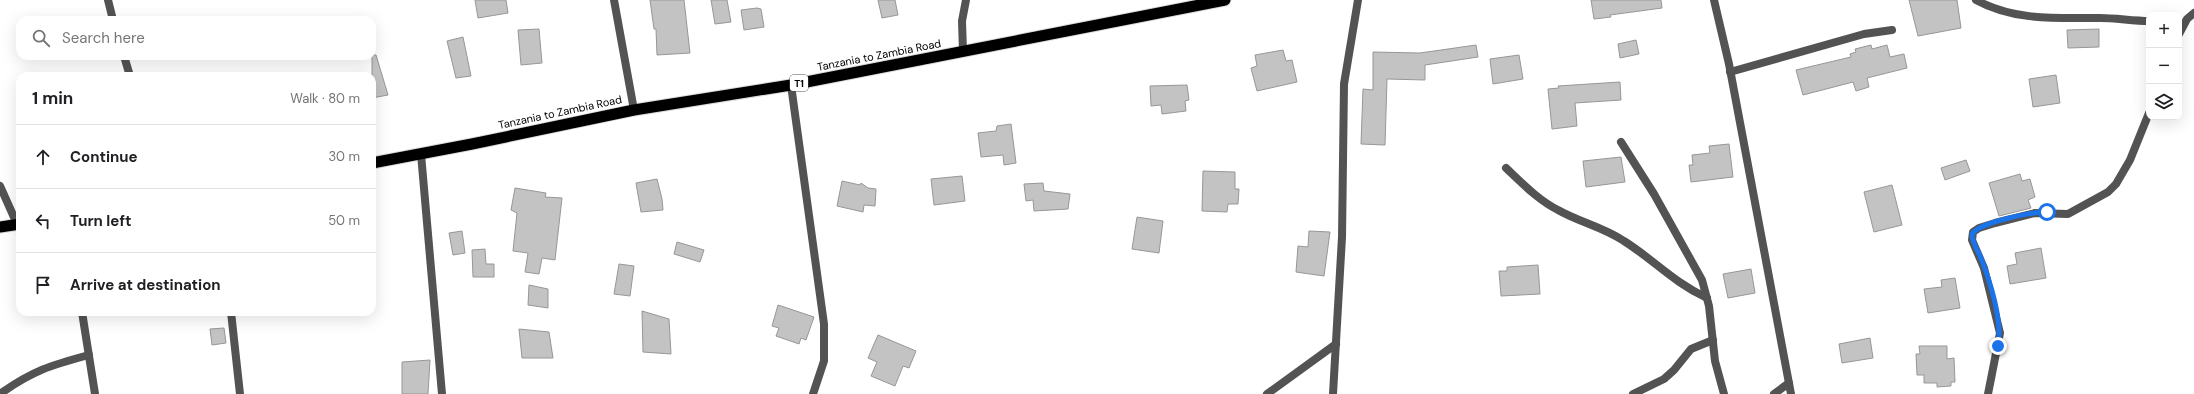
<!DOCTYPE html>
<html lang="en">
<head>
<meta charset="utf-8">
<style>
	:root { --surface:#fff; --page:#f6f6f6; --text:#202124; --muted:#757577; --line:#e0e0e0 }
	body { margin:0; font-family:"DM Sans",sans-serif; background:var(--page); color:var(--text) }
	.controls { position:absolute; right:12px; top:12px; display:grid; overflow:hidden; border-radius:8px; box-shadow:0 4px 16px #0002 }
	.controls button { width:36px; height:36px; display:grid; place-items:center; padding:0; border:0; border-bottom:1px solid var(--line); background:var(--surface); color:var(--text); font:20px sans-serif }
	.stop { position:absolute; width:12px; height:12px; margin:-9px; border:3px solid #1a73e8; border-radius:50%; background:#fff }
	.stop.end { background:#1a73e8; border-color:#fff; box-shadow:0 1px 4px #0008 }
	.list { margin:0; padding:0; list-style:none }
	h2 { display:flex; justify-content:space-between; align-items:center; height:52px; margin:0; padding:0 16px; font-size:17px }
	h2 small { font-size:13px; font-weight:400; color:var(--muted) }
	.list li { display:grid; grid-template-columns:26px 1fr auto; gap:12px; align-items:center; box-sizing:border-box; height:64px; padding:0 16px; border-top:1px solid var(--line) }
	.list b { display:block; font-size:15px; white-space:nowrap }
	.list em { font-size:13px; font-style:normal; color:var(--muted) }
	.icon { flex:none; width:22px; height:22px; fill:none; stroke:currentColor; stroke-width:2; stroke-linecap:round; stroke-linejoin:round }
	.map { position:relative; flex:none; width:2194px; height:394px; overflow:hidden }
	.search { position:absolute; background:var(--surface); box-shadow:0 4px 16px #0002; left:16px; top:16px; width:360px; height:44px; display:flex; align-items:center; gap:10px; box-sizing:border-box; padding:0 14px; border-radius:12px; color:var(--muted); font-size:15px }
	.panel { position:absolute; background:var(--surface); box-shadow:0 4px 16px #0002; left:16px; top:72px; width:360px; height:244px; border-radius:12px }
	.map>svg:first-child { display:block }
	.building { fill:#c3c3c3; stroke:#979797 }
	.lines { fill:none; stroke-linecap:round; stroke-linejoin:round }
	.trunk-casing { stroke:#dbdbdb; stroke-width:13 }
	.minor { stroke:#535353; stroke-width:8 }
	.trunk { stroke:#000; stroke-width:11 }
	.route { stroke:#1a73e8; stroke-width:5 }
	.labels { text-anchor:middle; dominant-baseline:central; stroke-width:3; stroke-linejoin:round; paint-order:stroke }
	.shield { fill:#fff; stroke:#4c4c4c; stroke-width:1 }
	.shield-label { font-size:10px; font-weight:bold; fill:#000 }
	.street-label { font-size:11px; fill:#000; stroke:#fff }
</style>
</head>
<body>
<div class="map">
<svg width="2194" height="394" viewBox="0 0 2194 394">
	<rect width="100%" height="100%" fill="#fff"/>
	<g class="building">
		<polygon points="475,0 506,0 508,13 478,18"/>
		<polygon points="650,0 684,0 690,53 657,55 656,29 654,29"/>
		<polygon points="711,0 727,0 731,22 715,24"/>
		<polygon points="878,0 895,0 898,15 882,18"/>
		<polygon points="1591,0 1661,0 1662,8 1610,15 1611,17 1594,19"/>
		<polygon points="1909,0 1957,0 1961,28 1918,36"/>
		<polygon points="757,8 761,9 764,27 744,30 741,10"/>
		<polygon points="539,29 542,63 521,65 518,30"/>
		<polygon points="2099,29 2099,47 2068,48 2067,30"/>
		<polygon points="463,37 471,76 456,78 447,41"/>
		<polygon points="1636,40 1639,54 1620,58 1618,44"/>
		<polygon points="1476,45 1478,57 1425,65 1425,80 1387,79 1385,145 1361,144 1363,89 1373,90 1373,52 1420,53"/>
		<polygon points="1871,45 1872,49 1887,45 1890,57 1904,54 1907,68 1867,78 1869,87 1856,91 1853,82 1803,95 1796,70 1851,57 1850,54 1856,52 1855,49"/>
		<polygon points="1283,50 1286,61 1292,60 1297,82 1257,91 1251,68 1257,66 1255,55"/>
		<polygon points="372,55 376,55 388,95 372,98"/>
		<polygon points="1519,55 1523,79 1493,84 1490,59"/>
		<polygon points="2056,75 2060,103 2033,107 2029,79"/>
		<polygon points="1620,82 1621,100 1575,103 1577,126 1552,129 1548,89 1559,88 1558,86"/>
		<polygon points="1187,85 1189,100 1185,101 1186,111 1162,114 1161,105 1151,106 1150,86"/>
		<polygon points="1011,124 1016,163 1004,165 1003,155 981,157 978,133 996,131 997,126"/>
		<polygon points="1729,144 1733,177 1691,182 1689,165 1693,165 1692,155 1710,153 1709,146"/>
		<polygon points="1621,157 1625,182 1586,187 1583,161"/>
		<polygon points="1966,160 1970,171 1945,180 1941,168"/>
		<polygon points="1203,171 1235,172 1235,189 1239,189 1238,204 1228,204 1227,212 1202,211"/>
		<polygon points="2020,174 2022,181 2030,179 2035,197 2028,200 2031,208 1999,216 1989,183"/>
		<polygon points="962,176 965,201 934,205 931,179"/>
		<polygon points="657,179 662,199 663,210 641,212 636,183"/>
		<polygon points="842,181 860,185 861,183 868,188 876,189 875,206 864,205 863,212 837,206"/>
		<polygon points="1043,183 1044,191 1070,194 1068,209 1034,211 1033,200 1026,201 1024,184"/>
		<polygon points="1892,185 1902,225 1874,232 1864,192"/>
		<polygon points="515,188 546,193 545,197 562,198 555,260 542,258 539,274 525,272 528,253 513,251 517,213 511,210"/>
		<polygon points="1137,217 1163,221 1159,253 1132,249"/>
		<polygon points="462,231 465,253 453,255 449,233"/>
		<polygon points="1309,231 1330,232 1324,276 1296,272 1298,246 1308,247"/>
		<polygon points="677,242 704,250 700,262 674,254"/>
		<polygon points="2041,248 2046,278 2010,284 2007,266 2017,264 2015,253"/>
		<polygon points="485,249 486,264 494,264 494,277 473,277 472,250"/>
		<polygon points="619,264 634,266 630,296 614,294"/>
		<polygon points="1538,265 1540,294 1501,296 1499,271 1507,271 1507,267"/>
		<polygon points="1751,269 1755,293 1728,298 1723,274"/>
		<polygon points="1955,278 1960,308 1928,313 1924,289 1942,287 1941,280"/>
		<polygon points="529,285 548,289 548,308 528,305"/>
		<polygon points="778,305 814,317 806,340 801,338 799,344 776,336 779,328 772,326"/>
		<polygon points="642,311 669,319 671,354 643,352"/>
		<polygon points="224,328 226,343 212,345 210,329"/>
		<polygon points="519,329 549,332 553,358 522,358"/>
		<polygon points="878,335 916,351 909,368 903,366 895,386 871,376 877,362 868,358"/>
		<polygon points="1870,338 1873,358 1842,363 1839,344"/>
		<polygon points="1919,346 1947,346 1947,359 1954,358 1955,382 1951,382 1951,386 1937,387 1937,383 1924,383 1924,375 1917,375 1916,354 1920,354"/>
		<polygon points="430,360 428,394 402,394 402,362"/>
	</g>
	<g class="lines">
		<defs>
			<g id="trunk">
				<polyline points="372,163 472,144 634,110 791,85 1225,0"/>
				<polyline points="0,227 20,224"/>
			</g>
		</defs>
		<use href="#trunk" class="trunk-casing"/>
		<g class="minor">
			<polyline points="108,0 113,20"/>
			<polyline points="614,0 634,110"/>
			<polyline points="1714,0 1729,64 1791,394"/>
			<path d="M1976,0C2014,21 2057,18 2100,18C2116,18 2133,21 2149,21"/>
			<polyline points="2179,34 2187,19 2194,13"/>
			<polyline points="963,52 962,21 966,0"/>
			<polyline points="124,56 130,76"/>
			<polyline points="1730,72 1864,34 1892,30"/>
			<polyline points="791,85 824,324 824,361 813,394"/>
			<polyline points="1621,142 1654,194 1702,280 1709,306 1715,361 1724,394"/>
			<polyline points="421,154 442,394"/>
			<path d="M1506,168C1522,183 1538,200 1558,210C1579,222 1603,227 1624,241C1654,260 1673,282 1707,298"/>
			<polyline points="0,186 17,224"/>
			<polyline points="82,312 95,394"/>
			<polyline points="231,312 240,394"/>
			<path d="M0,394C32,371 51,365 89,355"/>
			<polyline points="1267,394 1336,344"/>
			<polyline points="1333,394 1342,237 1344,84 1358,0"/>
			<polyline points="1633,394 1664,379 1674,370 1691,349 1713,340"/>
			<polyline points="1774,394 1789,383"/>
			<polyline points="1988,394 2000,333 1984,268 1972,240 1973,232 1979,228 1995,223 2035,213 2068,214 2108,192 2116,184 2130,160 2149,113"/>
		</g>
		<use href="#trunk" class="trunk"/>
	</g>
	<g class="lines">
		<path class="route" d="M1998,346C2003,322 1990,281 1981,258C1978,250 1972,243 1972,234C1980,222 2032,212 2047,212"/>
	</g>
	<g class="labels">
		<rect class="shield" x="790" y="75" width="18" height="16" rx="3"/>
		<g class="shield-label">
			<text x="799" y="83">T1</text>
		</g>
		<g class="street-label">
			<text transform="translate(879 55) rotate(-11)">Tanzania to Zambia Road</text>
			<text transform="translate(560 112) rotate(-12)">Tanzania to Zambia Road</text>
		</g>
	</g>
</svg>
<div class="controls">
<button>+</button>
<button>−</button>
<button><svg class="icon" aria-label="layers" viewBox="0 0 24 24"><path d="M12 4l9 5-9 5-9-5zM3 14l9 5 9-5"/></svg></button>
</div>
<div class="stop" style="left:2047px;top:212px"></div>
<div class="stop end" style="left:1998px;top:346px"></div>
<div class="search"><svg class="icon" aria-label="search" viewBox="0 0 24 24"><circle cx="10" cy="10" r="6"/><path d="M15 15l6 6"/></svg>Search here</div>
<section class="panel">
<h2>1 min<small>Walk · 80 m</small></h2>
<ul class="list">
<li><svg class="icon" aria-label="ahead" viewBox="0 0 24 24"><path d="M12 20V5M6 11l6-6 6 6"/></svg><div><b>Continue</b></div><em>30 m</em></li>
<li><svg class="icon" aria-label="left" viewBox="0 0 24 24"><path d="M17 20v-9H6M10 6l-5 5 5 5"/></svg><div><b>Turn left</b></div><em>50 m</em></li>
<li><svg class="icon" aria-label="arrive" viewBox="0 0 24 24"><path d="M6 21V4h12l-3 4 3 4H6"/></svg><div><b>Arrive at destination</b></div></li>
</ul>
</section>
</div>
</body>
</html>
